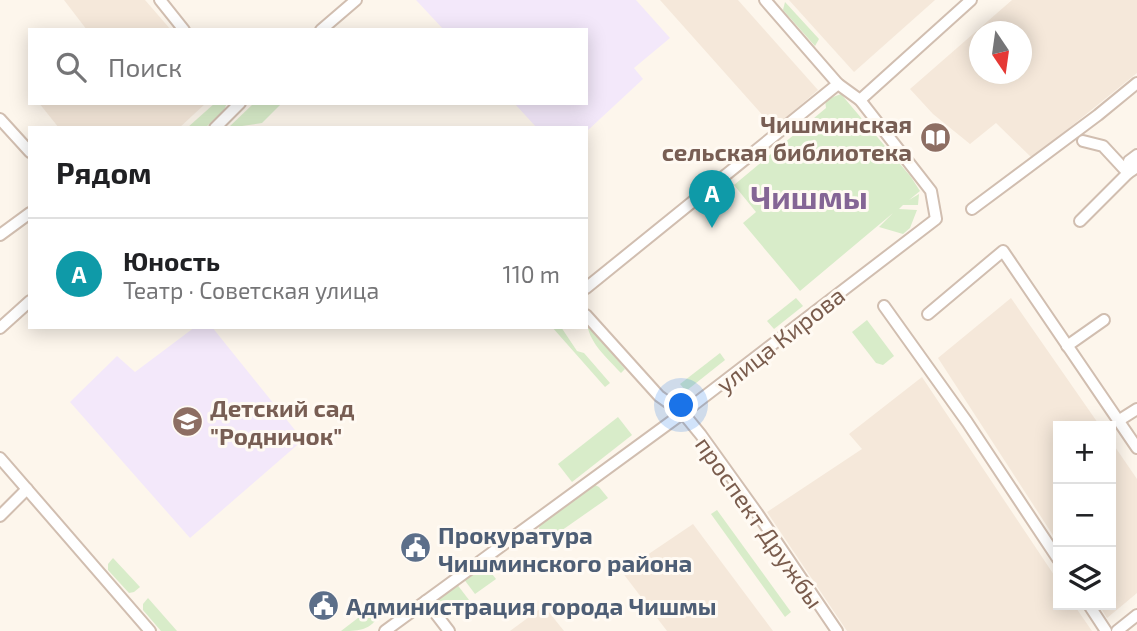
<!DOCTYPE html>
<html lang="ru">
<head>
<meta charset="utf-8">
<style>
	:root { --surface:#fff; --page:#f6f6f6; --text:#202124; --muted:#757577; --line:#e0e0e0; --accent:#7c3aed }
	body { margin:0; font-family:"Exo 2",sans-serif; background:var(--page); color:var(--text) }
	.controls { position:absolute; right:21px; bottom:21px; display:grid; overflow:hidden; border-radius:0px; box-shadow:0 4px 18px #0003 }
	.controls button { width:63px; height:63px; display:grid; place-items:center; padding:0; border:0; border-bottom:2px solid var(--line); background:var(--surface); color:var(--text); font:35px sans-serif }
	.compass { position:absolute; left:969px; top:21px; width:63px; height:63px; border-radius:50%; background:var(--surface); box-shadow:0 4px 18px #0003; rotate:167deg }
	.you { position:absolute; left:682px; top:406px; width:24px; height:24px; margin:-18px; border:5px solid #fff; border-radius:50%; background:#1a73e8; box-shadow:0 0 0 10px #1a73e833 }
	.badge { display:grid; place-items:center; width:46px; height:46px; border-radius:50%; background:var(--accent); color:#fff; font-size:23px; font-weight:700 }
	.pin { position:absolute; translate:-50% -58px; filter:drop-shadow(0 2px 4px #0008) }
	.pin::after { content:''; position:absolute; top:37px; width:24px; height:21px; background:inherit; clip-path:polygon(0 0,100% 0,50% 100%) }
	.list { margin:0; padding:0; list-style:none }
	h2 { display:flex; justify-content:space-between; align-items:center; height:91px; margin:0; padding:0 28px; font-size:30px }
	h2 small { font-size:23px; font-weight:400; color:var(--muted) }
	.list li { display:grid; grid-template-columns:46px 1fr auto; gap:21px; align-items:center; box-sizing:border-box; height:112px; padding:0 28px; border-top:2px solid var(--line) }
	.list b { display:block; font-size:26px; white-space:nowrap }
	.list p { margin:0; font-size:23px; white-space:nowrap; color:var(--muted) }
	.list em { font-size:23px; font-style:normal; color:var(--muted) }
	.icon { flex:none; width:38px; height:38px; fill:none; stroke:currentColor; stroke-width:2; stroke-linecap:round; stroke-linejoin:round }
	.map { position:relative; flex:none; width:1137px; height:631px; overflow:hidden }
	.search { position:absolute; background:var(--surface); box-shadow:0 4px 18px #0003; left:28px; top:28px; width:560px; height:77px; display:flex; align-items:center; gap:18px; box-sizing:border-box; padding:0 24px; border-radius:0px; color:var(--muted); font-size:26px }
	.panel { position:absolute; background:var(--surface); box-shadow:0 4px 18px #0003; left:28px; top:126px; width:560px; height:203px; border-radius:0px }
	.map>svg:first-child { display:block }
	.residential { fill:#f5e8da; fill-rule:evenodd }
	.education { fill:#f3e8fa }
	.green { fill:#d8ecc9 }
	.lines { fill:none; stroke-linecap:round; stroke-linejoin:round }
	.street-casing { stroke:#d1beb0; stroke-width:14 }
	.street { stroke:#fff; stroke-width:10 }
	.labels { text-anchor:middle; dominant-baseline:central; stroke-width:6; stroke-linejoin:round; paint-order:stroke }
	.education-label { font-size:24px; font-weight:bold; fill:#785e54; stroke:#fffaf3; text-anchor:end }
	.street-label { font-size:24px; fill:#7a5c4d; stroke:#fffaf3 }
	.service-label { font-size:24px; font-weight:bold; fill:#4e5e75; stroke:#fffaf3; text-anchor:start }
	.district-label { font-size:32px; font-weight:bold; fill:#846695; stroke:#fffaf3 }
</style>
</head>
<body>
<div class="map">
<svg width="1137" height="631" viewBox="0 0 1137 631">
	<rect width="100%" height="100%" fill="#fdf6ec"/>
	<g class="residential">
		<polygon points="64,0 145,0 171,30 87,30"/>
		<polygon points="660,0 738,0 818,90 774,128"/>
		<polygon points="789,0 935,0 854,72"/>
		<path d="M1012,0H1137V73L1032,158L996,123L970,144L933,114L910,89ZM979,32H1021V74H979Z"/>
		<polygon points="39,103 206,103 179,128 59,128"/>
		<polygon points="1011,298 1100,426 1058,426 1058,543 938,358"/>
		<polygon points="922,377 1058,581 1058,605 1074,605 1092,631 847,631 767,512 862,449 849,434"/>
		<polygon points="1111,441 1137,479 1137,593 1107,618 1099,605 1111,605"/>
		<polygon points="693,524 773,631 667,631 622,572"/>
		<polygon points="544,606 564,631 510,631"/>
	</g>
	<g class="education">
		<polygon points="416,0 636,0 670,38 634,68 643,79 586,132 586,128 537,128 514,103 586,103 586,30 444,30"/>
		<polygon points="195,327 212,327 303,440 190,538 70,402 117,356 135,372"/>
	</g>
	<g class="green">
		<polygon points="785,2 819,39 815,46 783,10"/>
		<polygon points="841,94 911,177 920,191 909,200 919,194 918,205 903,205 899,209 917,210 910,228 903,234 879,227 893,213 800,291 743,223 756,212 734,185 826,108 825,100"/>
		<polygon points="215,103 227,103 224,110 205,128 187,128"/>
		<polygon points="254,103 282,103 262,123 228,128"/>
		<polygon points="796,298 803,306 774,329 767,321"/>
		<path d="M586,315L615,352L613,355L625,369L621,373C604,355 586,340 586,315Z"/>
		<polygon points="867,320 894,356 883,365 876,363 852,332"/>
		<polygon points="552,327 561,327 577,351 584,353 610,383 605,387"/>
		<polygon points="720,353 725,360 686,391 680,384"/>
		<polygon points="618,417 632,435 572,482 558,464"/>
		<polygon points="593,484 599,487 608,498 548,540 539,529 540,523"/>
		<polygon points="717,510 791,612 785,617 711,514"/>
		<polygon points="113,558 140,587 134,592 129,593 108,570 108,564"/>
		<polygon points="484,564 496,579 475,594 463,578"/>
		<polygon points="456,583 469,600 446,617 438,605 438,598"/>
		<polygon points="148,598 177,631 161,631 143,610 143,604"/>
		<path d="M371,608L378,617C369,631 357,631 341,631Z"/>
	</g>
	<g class="lines">
		<defs>
			<g id="street">
				<polyline points="160,0 184,30"/>
				<polyline points="321,30 356,0"/>
				<polyline points="860,100 971,0"/>
				<polyline points="0,119 30,152"/>
				<polyline points="215,128 240,103"/>
				<polyline points="1083,141 1103,146 1128,173 1137,167"/>
				<polyline points="1136,167 1129,161 1137,155"/>
				<polyline points="972,209 1098,115 1137,83"/>
				<polyline points="1080,221 1128,173"/>
				<polyline points="0,235 30,213"/>
				<polyline points="586,288 838,84"/>
				<polyline points="884,306 967,422 1058,559"/>
				<polyline points="928,314 1003,251 1137,448"/>
				<polyline points="586,315 659,396 683,413 701,435 757,513 837,631"/>
				<polyline points="0,328 30,301"/>
				<polyline points="1067,346 1104,320"/>
				<polyline points="1118,421 1137,409"/>
				<polyline points="0,458 150,631"/>
				<polyline points="0,516 27,489"/>
				<polyline points="426,601 449,631"/>
				<polyline points="1089,605 1106,631"/>
				<polyline points="385,631 683,413 936,219 931,191 860,100 838,84 765,0"/>
				<polyline points="1117,631 1137,615"/>
			</g>
		</defs>
		<use href="#street" class="street-casing"/>
		<use href="#street" class="street"/>
	</g>
	<defs>
		<symbol id="library-disc" viewBox="-11 -11 22 22"><circle r="9.5" fill="#8d6e63" stroke="#fffaf3"/><path d="M-6-4Q-3-5.5-.7-3.5V5Q-3 3-6 4ZM6-4Q3-5.5 .7-3.5V5Q3 3 6 4Z" fill="#fff"/></symbol>
		<symbol id="school-disc" viewBox="-11 -11 22 22"><circle r="9.5" fill="#8d6e63" stroke="#fffaf3"/><path d="M0-5L7-2L0 1L-7-2ZM-4 1L0 2.5L4 1V4Q0 6-4 4Z" fill="#fff"/></symbol>
		<symbol id="civic-disc" viewBox="-11 -11 22 22"><circle r="9.5" fill="#5c6f8a" stroke="#fffaf3"/><path d="M-.6-6.5H3V-4.5H.6V-3L4-1V1h2V6H-6V1h2V-1L-.6-3ZM-1.2 2.5V6h2.4V2.5Z" fill="#fff"/></symbol>
	</defs>
	<g fill-rule="evenodd">
		<use href="#library-disc" x="918" y="120" width="35" height="35"/>
		<use href="#school-disc" x="170" y="404" width="35" height="35"/>
		<use href="#civic-disc" x="398" y="530" width="35" height="35"/>
		<use href="#civic-disc" x="306" y="588" width="35" height="35"/>
	</g>
	<g class="labels">
		<g class="education-label">
			<text x="912" y="123">Чишминская<tspan x="912" dy="28">сельская библиотека</tspan></text>
			<text x="210" y="407" text-anchor="start">Детский сад<tspan x="210" dy="28">"Родничок"</tspan></text>
		</g>
		<g class="street-label">
			<text transform="translate(780 339) rotate(-38)">улица Кирова</text>
			<text transform="translate(760 522) rotate(55)">проспект Дружбы</text>
		</g>
		<g class="service-label">
			<text x="438" y="534">Прокуратура<tspan x="438" dy="28">Чишминского района</tspan></text>
			<text x="346" y="605">Администрация города Чишмы</text>
		</g>
		<g class="district-label">
			<text x="809" y="196">Чишмы</text>
		</g>
	</g>
</svg>
<div class="controls">
<button>+</button>
<button>−</button>
<button><svg class="icon" aria-label="layers" viewBox="0 0 24 24"><path d="M12 4l9 5-9 5-9-5zM3 14l9 5 9-5"/></svg></button>
</div>
<svg class="compass" viewBox="-18 -18 36 36"><path d="M0-13l5 13h-10z" fill="#e53935"/><path d="M0 13l5-13h-10z" fill="#757577"/></svg>
<div class="you"></div>
<div class="pin badge" style="left:712px;top:228px;background:#0f9aa8">A</div>
<div class="search"><svg class="icon" aria-label="search" viewBox="0 0 24 24"><circle cx="10" cy="10" r="6"/><path d="M15 15l6 6"/></svg>Поиск</div>
<section class="panel">
<h2>Рядом<small></small></h2>
<ul class="list">
<li><span class="badge" style="background:#0f9aa8">A</span><div><b>Юность</b><p>Театр · Советская улица</p></div><em>110 m</em></li>
</ul>
</section>
</div>
</body>
</html>
